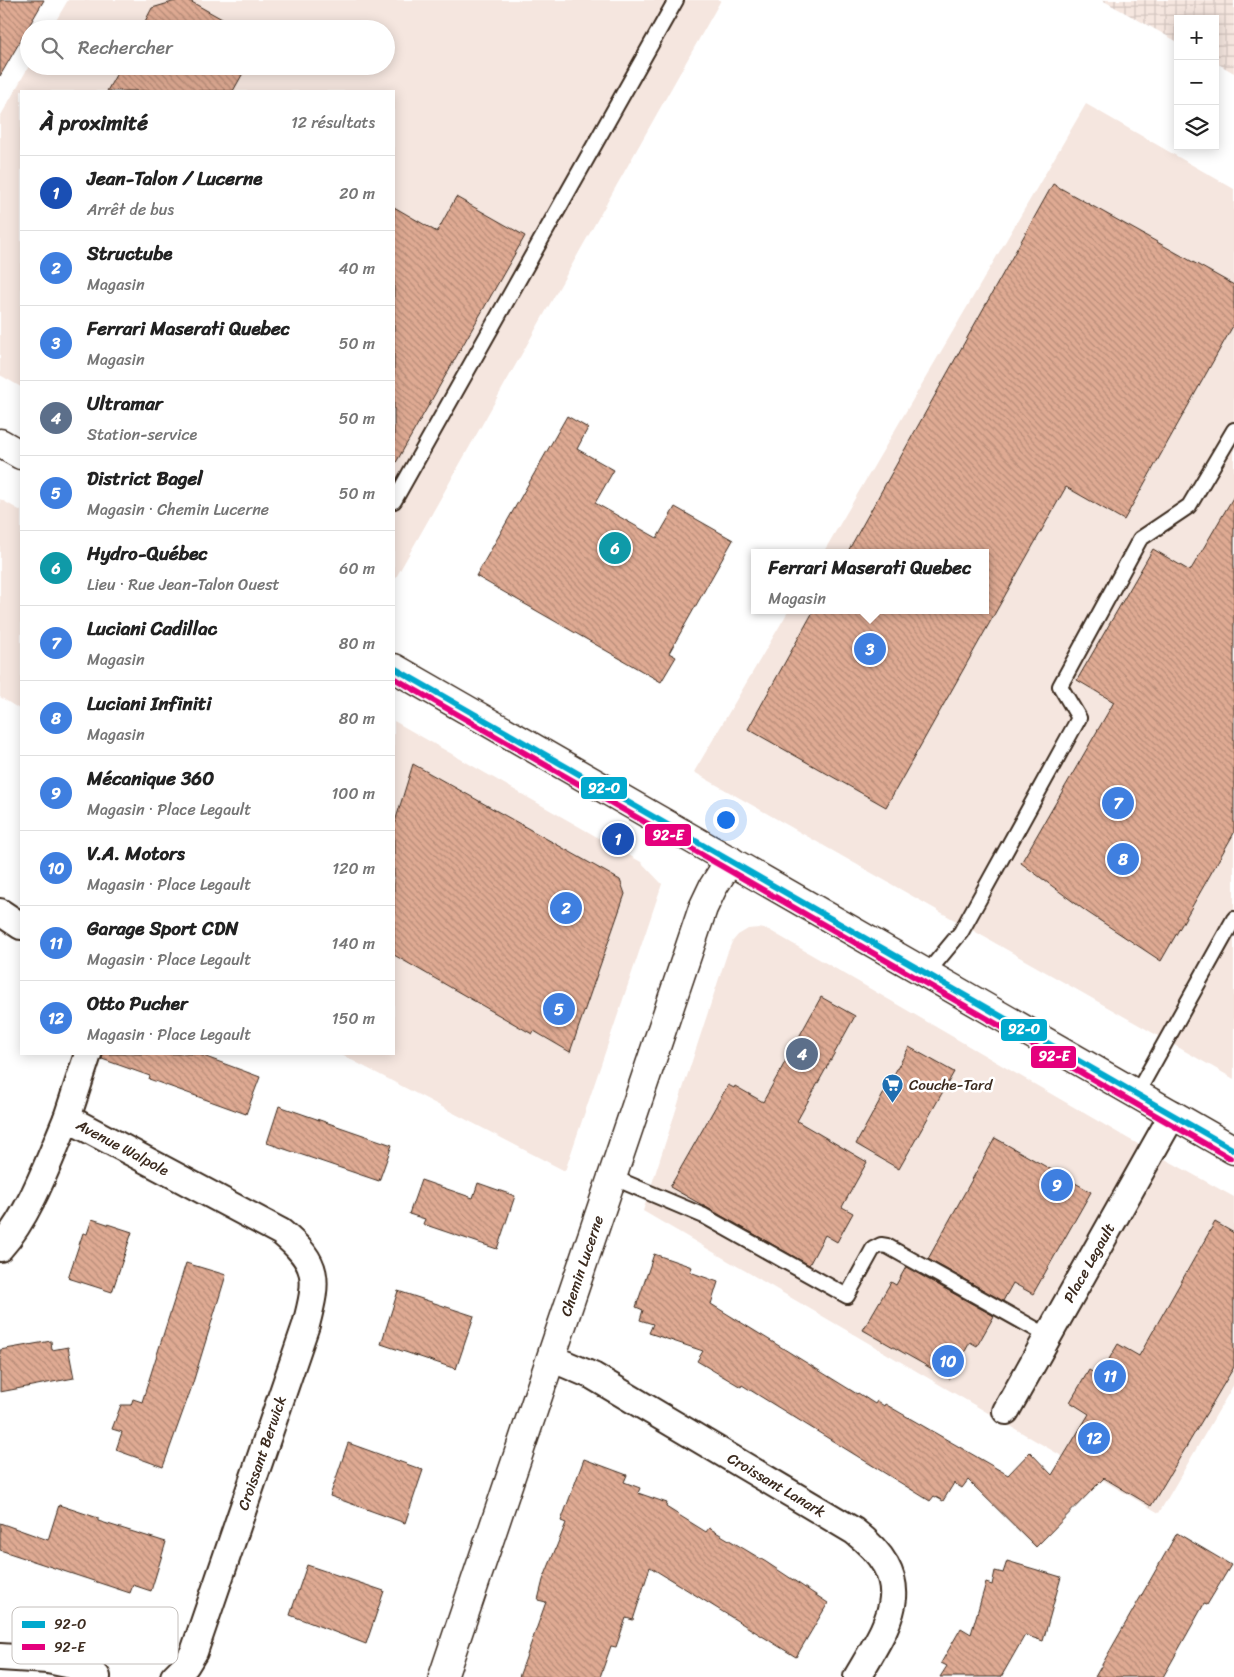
<!DOCTYPE html>
<html lang="fr">
<head>
<meta charset="utf-8">
<style>
	:root { --surface:#fff; --page:#f6f6f6; --text:#222; --muted:#767676; --line:#e0e0e0; --accent:#1f6fb2 }
	body { margin:0; font-family:Sriracha,sans-serif; background:var(--page); color:var(--text) }
	.controls { position:absolute; right:15px; top:15px; display:grid; overflow:hidden; border-radius:0px; box-shadow:0 2px 12px #0003 }
	.controls button { width:45px; height:45px; display:grid; place-items:center; padding:0; border:0; border-bottom:1px solid var(--line); background:var(--surface); color:var(--text); font:25px sans-serif }
	.you { position:absolute; left:725px; top:819px; width:18px; height:18px; margin:-12px; border:4px solid #fff; border-radius:50%; background:#1a73e8; box-shadow:0 0 0 8px #1a73e833 }
	.badge { display:grid; place-items:center; width:32px; height:32px; border-radius:50%; background:var(--accent); color:#fff; font-size:16px; font-weight:700 }
	.pin { position:absolute; translate:-50% -50%; border:2px solid #fff; box-shadow:0 1px 5px #0006 }
	.popup { position:absolute; left:751px; top:549px; width:238px; height:65px; box-sizing:border-box; display:grid; place-content:center; border-radius:0px; background:var(--surface); filter:drop-shadow(0 1px 4px #0005); font-size:16px; white-space:nowrap; color:var(--muted) }
	.popup b { font-size:19px; color:var(--text) }
	.popup::after { content:''; position:absolute; left:50%; top:100%; margin-left:-10px; border:10px solid transparent; border-top-color:var(--surface) }
	.list { margin:0; padding:0; list-style:none }
	h2 { display:flex; justify-content:space-between; align-items:center; height:65px; margin:0; padding:0 20px; font-size:21px }
	h2 small { font-size:16px; font-weight:400; color:var(--muted) }
	.list li { display:grid; grid-template-columns:32px 1fr auto; gap:15px; align-items:center; box-sizing:border-box; height:75px; padding:0 20px; border-top:1px solid var(--line) }
	.list b { display:block; font-size:19px; white-space:nowrap }
	.list p { margin:0; font-size:16px; white-space:nowrap; color:var(--muted) }
	.list em { font-size:16px; font-style:normal; color:var(--muted) }
	.icon { flex:none; width:28px; height:28px; fill:none; stroke:currentColor; stroke-width:2; stroke-linecap:round; stroke-linejoin:round }
	.map { position:relative; flex:none; width:1234px; height:1677px; overflow:hidden }
	.search { position:absolute; background:var(--surface); box-shadow:0 2px 12px #0003; left:20px; top:20px; width:375px; height:55px; display:flex; align-items:center; gap:12px; box-sizing:border-box; padding:0 18px; border-radius:28px; color:var(--muted); font-size:19px }
	.panel { position:absolute; background:var(--surface); box-shadow:0 2px 12px #0003; left:20px; top:90px; width:375px; height:965px; border-radius:0px }
	.map>svg:first-child { display:block }
	.built { fill:#f5e6df }
	.industrial { fill:url(#industrial-grid) }
	.building { fill:url(#building-back-hatch); stroke:#3b2a1e }
	.lines { fill:none; stroke-linecap:round; stroke-linejoin:round }
	.lane-casing { stroke:#3b2a1e; stroke-width:18 }
	.street-casing { stroke:#3b2a1e; stroke-width:30 }
	.secondary-casing { stroke:#3b2a1e; stroke-width:31 }
	.lane { stroke:#fff; stroke-width:14 }
	.street { stroke:#fff; stroke-width:26 }
	.secondary { stroke:#fff; stroke-width:28 }
	.bus-1-casing { stroke:#fff; stroke-width:10 }
	.bus-2-casing { stroke:#fff; stroke-width:10 }
	.bus-1 { stroke:#00a9ce; stroke-width:6 }
	.bus-2 { stroke:#e5007d; stroke-width:6 }
	.labels { text-anchor:middle; dominant-baseline:central; stroke-width:5; stroke-linejoin:round; paint-order:stroke }
	.poi-label { font-size:15px; fill:#3b2a1e; stroke:#fff; text-anchor:start }
	.street-label { font-size:15px; fill:#3b2a1e; stroke:#fff }
	.key { fill:#fff; stroke:#c4bfbc; stroke-width:1 }
	.key-label { font-size:14px; fill:#3b2a1e }
	.line-badge { stroke:#fff; stroke-width:2 }
	.badge-label { font-size:14px; text-anchor:middle; font-weight:bold; fill:#fff }
</style>
</head>
<body>
<div class="map">
<svg width="1234" height="1677" viewBox="0 0 1234 1677">
	<defs>
		<pattern id="industrial-grid" width="8" height="8" patternUnits="userSpaceOnUse" patternTransform="scale(1.25)"><rect width="8" height="8" fill="#f5e6df"/><path d="M0 4h8M4 0v8" fill="none" stroke="#d3c5bf"/></pattern>
		<pattern id="building-back-hatch" width="6" height="6" patternUnits="userSpaceOnUse" patternTransform="scale(1.25)"><rect width="6" height="6" fill="#dfaa93"/><path d="M-1 5l2 2M0 0l6 6M5-1l2 2" fill="none" stroke="#b68b77"/></pattern>
	</defs>
	<rect width="100%" height="100%" fill="#fff"/>
	<filter id="ink" filterUnits="userSpaceOnUse"><feTurbulence type="fractalNoise" baseFrequency=".02" numOctaves="2"/><feDisplacementMap in="SourceGraphic" scale="10" xChannelSelector="R" yChannelSelector="G"/><feConvolveMatrix kernelMatrix="1 2 1 2 8 2 1 2 1" color-interpolation-filters="sRGB"/></filter>
	<g filter="url(#ink)">
		<g class="built">
			<polygon points="68,0 721,0 394,581 394,91 21,91 21,387 0,375 0,117 29,66 386,66 386,29 51,29"/>
			<polygon points="1086,104 1234,189 1234,1079 694,772 789,610 985,610 985,553 823,553"/>
			<polygon points="0,499 21,511 21,710 0,697"/>
			<polygon points="394,721 641,862 662,884 565,1171 340,1054 394,1054"/>
			<polygon points="759,928 769,930 1127,1138 1234,1197 1234,1384 1159,1513 643,1211 727,954 732,942 738,935 748,929"/>
		</g>
		<polygon class="industrial" points="1102,0 1234,0 1234,73 1215,62 1215,19 1178,19 1178,42"/>
		<g class="building">
			<polygon points="0,0 44,0 0,76"/>
			<polygon points="179,0 188,0 240,29 141,29 152,8"/>
			<polygon points="121,66 247,66 233,91 107,91"/>
			<polygon points="1053,184 1234,285 1234,324 1124,520 1066,487 886,807 748,729 814,610 985,610 985,553 847,553"/>
			<polygon points="456,197 525,236 394,466 394,207 437,232"/>
			<polygon points="567,416 588,428 577,449 614,470 595,503 657,538 675,507 733,540 669,653 676,657 661,682 476,576"/>
			<polygon points="1234,496 1234,833 1161,961 1087,912 1021,863 1114,702 1077,680 1153,549 1190,571"/>
			<polygon points="413,764 620,880 625,894 570,1052 534,1031 532,1034 394,955 394,825"/>
			<polygon points="821,997 855,1016 797,1121 867,1162 842,1207 853,1213 837,1242 825,1235 809,1265 670,1187 728,1085 734,1088 735,1086 763,1102"/>
			<polygon points="909,1047 954,1072 899,1169 856,1144"/>
			<polygon points="103,1054 198,1054 260,1077 246,1114 149,1079 150,1076 102,1059"/>
			<polygon points="279,1106 392,1145 379,1181 267,1143"/>
			<polygon points="995,1138 1091,1192 1033,1294 1013,1283 1003,1301 928,1259"/>
			<polygon points="421,1180 473,1198 478,1183 515,1196 497,1249 423,1224 425,1219 409,1214"/>
			<polygon points="92,1219 132,1232 112,1292 68,1278 83,1233 87,1234"/>
			<polygon points="1215,1222 1234,1233 1234,1367 1151,1506 1104,1478 1036,1547 968,1480 962,1488 954,1483 943,1501 934,1496 930,1501 742,1385 741,1387 697,1361 703,1351 649,1333 653,1324 640,1320 643,1310 636,1307 654,1254 692,1267 690,1272 718,1282 711,1304 857,1394 858,1393 875,1404 877,1401 884,1406 885,1404 1008,1475 1030,1452 1052,1475 1089,1414 1070,1402 1089,1370 1099,1376 1118,1344 1139,1356"/>
			<polygon points="186,1263 226,1275 191,1389 163,1467 116,1450 122,1432 112,1429 121,1405 131,1405 133,1399 142,1402"/>
			<polygon points="906,1267 994,1316 977,1346 970,1342 950,1379 863,1330 891,1282 896,1285"/>
			<polygon points="398,1291 474,1316 456,1369 381,1344"/>
			<polygon points="51,1341 52,1350 68,1347 74,1378 0,1392 0,1350"/>
			<polygon points="348,1443 423,1470 405,1523 330,1496"/>
			<polygon points="584,1459 627,1475 624,1482 640,1488 638,1493 667,1503 666,1507 706,1532 709,1528 766,1562 828,1603 796,1657 650,1567 633,1620 626,1618 616,1647 611,1646 600,1677 519,1677 546,1602 538,1600 543,1580 566,1523 561,1521"/>
			<polygon points="59,1505 98,1518 98,1521 166,1542 151,1591 133,1585 130,1593 0,1550 0,1523 48,1540"/>
			<polygon points="1177,1533 1231,1565 1207,1605 1204,1604 1163,1677 1095,1677"/>
			<polygon points="1007,1561 1061,1577 1043,1641 1025,1635 1001,1677 940,1677 947,1666 941,1663 961,1628 971,1634 986,1583 992,1585 995,1571 1003,1573"/>
			<polygon points="307,1565 384,1591 366,1644 290,1615"/>
		</g>
		<g class="lines">
			<defs>
				<g id="lane">
					<polyline points="394,501 676,0"/>
					<polyline points="927,973 961,932 1079,718 1060,686 1140,539 1189,506 1234,430"/>
					<polyline points="1137,1093 1234,919"/>
					<polyline points="612,1177 704,1216 847,1296 873,1249 881,1245 887,1246 1048,1336"/>
				</g>
				<g id="street">
					<polyline points="0,912 21,926"/>
					<polyline points="67,1118 88,1054"/>
					<path id="s1" d="M0,1248C30,1215 49,1160 67,1118L281,1232C320,1264 318,1279 306,1325L194,1652L186,1665L174,1677"/>
					<path id="s2" d="M551,1358L593,1376L854,1531C919,1582 891,1619 857,1677"/>
					<path id="s3" d="M1006,1411L1173,1114"/>
					<polyline points="0,1657 48,1660 72,1665 97,1677"/>
				</g>
				<g id="secondary">
					<polyline points="0,443 21,455"/>
					<polyline points="394,668 1234,1150"/>
					<path id="s4" d="M443,1677L703,908L713,887L730,860"/>
				</g>
			</defs>
			<use href="#lane" class="lane-casing"/>
			<use href="#street" class="street-casing"/>
			<use href="#secondary" class="secondary-casing"/>
			<use href="#lane" class="lane"/>
			<use href="#street" class="street"/>
			<use href="#secondary" class="secondary"/>
			<defs>
				<polyline id="bus-1" points="394,668 1234,1150"/>
				<polyline id="bus-2" points="394,678 1230,1158"/>
			</defs>
			<use href="#bus-1" class="bus-1-casing"/>
			<use href="#bus-2" class="bus-2-casing"/>
			<use href="#bus-1" class="bus-1"/>
			<use href="#bus-2" class="bus-2"/>
		</g>
	</g>
	<defs>
		<symbol id="supermarket-pin" viewBox="-11 -11 22 30"><path d="M0 17L-7.5 6A9.5 9.5 0 1 1 7.5 6Z" fill="#1f6fb2" stroke="#fff"/><path d="M-6-5.5h2.5l.6 2H6L4.5 2H-2.5L-4.4-4H-6ZM-1.5 3.2a1.3 1.3 0 1 0 .1 0ZM3 3.2a1.3 1.3 0 1 0 .1 0Z" fill="#fff"/></symbol>
	</defs>
	<g fill-rule="evenodd">
		<use href="#supermarket-pin" x="880" y="1072" width="25" height="34"/>
	</g>
	<g class="labels">
		<g class="poi-label">
			<text x="909" y="1085">Couche-Tard</text>
		</g>
		<g class="street-label">
			<text stroke="none"><textPath href="#s1" startOffset="210">Avenue Walpole</textPath></text>
			<text stroke="none"><textPath href="#s3" startOffset="170">Place Legault</textPath></text>
			<text stroke="none"><textPath href="#s4" startOffset="434">Chemin Lucerne</textPath></text>
			<text transform="translate(262 1453) rotate(-71)">Croissant Berwick</text>
			<text stroke="none"><textPath href="#s2" startOffset="259">Croissant Lanark</textPath></text>
		</g>
	</g>
	<rect x="12" y="1607" width="166" height="57" rx="8" class="key"/>
	<rect x="22" y="1621" width="23" height="7" fill="#00a9ce"/>
	<rect x="22" y="1644" width="23" height="6" fill="#e5007d"/>
	<g class="key-label">
		<text x="54" y="1629">92-O</text>
		<text x="54" y="1652">92-E</text>
	</g>
	<g class="line-badge">
		<rect x="580" y="776" width="48" height="24" rx="5" fill="#00a9ce"/>
		<rect x="644" y="823" width="48" height="24" rx="5" fill="#e5007d"/>
		<rect x="1000" y="1018" width="48" height="24" rx="5" fill="#00a9ce"/>
		<rect x="1030" y="1045" width="47" height="24" rx="5" fill="#e5007d"/>
	</g>
	<g class="badge-label">
		<text x="604" y="793">92-O</text>
		<text x="668" y="840">92-E</text>
		<text x="1024" y="1034">92-O</text>
		<text x="1054" y="1061">92-E</text>
	</g>
</svg>
<div class="controls">
<button>+</button>
<button>−</button>
<button><svg class="icon" aria-label="layers" viewBox="0 0 24 24"><path d="M12 4l9 5-9 5-9-5zM3 14l9 5 9-5"/></svg></button>
</div>
<div class="you"></div>
<div class="pin badge" style="left:618px;top:839px;background:#1a4fb4">1</div>
<div class="pin badge" style="left:566px;top:908px;background:#3f7fe0">2</div>
<div class="pin badge" style="left:870px;top:649px;background:#3f7fe0">3</div>
<div class="popup"><b>Ferrari Maserati Quebec</b>Magasin</div>
<div class="pin badge" style="left:802px;top:1054px;background:#5c6f8a">4</div>
<div class="pin badge" style="left:559px;top:1009px;background:#3f7fe0">5</div>
<div class="pin badge" style="left:615px;top:548px;background:#0f9aa8">6</div>
<div class="pin badge" style="left:1118px;top:803px;background:#3f7fe0">7</div>
<div class="pin badge" style="left:1123px;top:859px;background:#3f7fe0">8</div>
<div class="pin badge" style="left:1057px;top:1185px;background:#3f7fe0">9</div>
<div class="pin badge" style="left:948px;top:1361px;background:#3f7fe0">10</div>
<div class="pin badge" style="left:1110px;top:1376px;background:#3f7fe0">11</div>
<div class="pin badge" style="left:1094px;top:1438px;background:#3f7fe0">12</div>
<div class="search"><svg class="icon" aria-label="search" viewBox="0 0 24 24"><circle cx="10" cy="10" r="6"/><path d="M15 15l6 6"/></svg>Rechercher</div>
<section class="panel">
<h2>À proximité<small>12 résultats</small></h2>
<ul class="list">
<li><span class="badge" style="background:#1a4fb4">1</span><div><b>Jean-Talon / Lucerne</b><p>Arrêt de bus</p></div><em>20 m</em></li>
<li><span class="badge" style="background:#3f7fe0">2</span><div><b>Structube</b><p>Magasin</p></div><em>40 m</em></li>
<li><span class="badge" style="background:#3f7fe0">3</span><div><b>Ferrari Maserati Quebec</b><p>Magasin</p></div><em>50 m</em></li>
<li><span class="badge" style="background:#5c6f8a">4</span><div><b>Ultramar</b><p>Station-service</p></div><em>50 m</em></li>
<li><span class="badge" style="background:#3f7fe0">5</span><div><b>District Bagel</b><p>Magasin · Chemin Lucerne</p></div><em>50 m</em></li>
<li><span class="badge" style="background:#0f9aa8">6</span><div><b>Hydro-Québec</b><p>Lieu · Rue Jean-Talon Ouest</p></div><em>60 m</em></li>
<li><span class="badge" style="background:#3f7fe0">7</span><div><b>Luciani Cadillac</b><p>Magasin</p></div><em>80 m</em></li>
<li><span class="badge" style="background:#3f7fe0">8</span><div><b>Luciani Infiniti</b><p>Magasin</p></div><em>80 m</em></li>
<li><span class="badge" style="background:#3f7fe0">9</span><div><b>Mécanique 360</b><p>Magasin · Place Legault</p></div><em>100 m</em></li>
<li><span class="badge" style="background:#3f7fe0">10</span><div><b>V.A. Motors</b><p>Magasin · Place Legault</p></div><em>120 m</em></li>
<li><span class="badge" style="background:#3f7fe0">11</span><div><b>Garage Sport CDN</b><p>Magasin · Place Legault</p></div><em>140 m</em></li>
<li><span class="badge" style="background:#3f7fe0">12</span><div><b>Otto Pucher</b><p>Magasin · Place Legault</p></div><em>150 m</em></li>
</ul>
</section>
</div>
</body>
</html>
